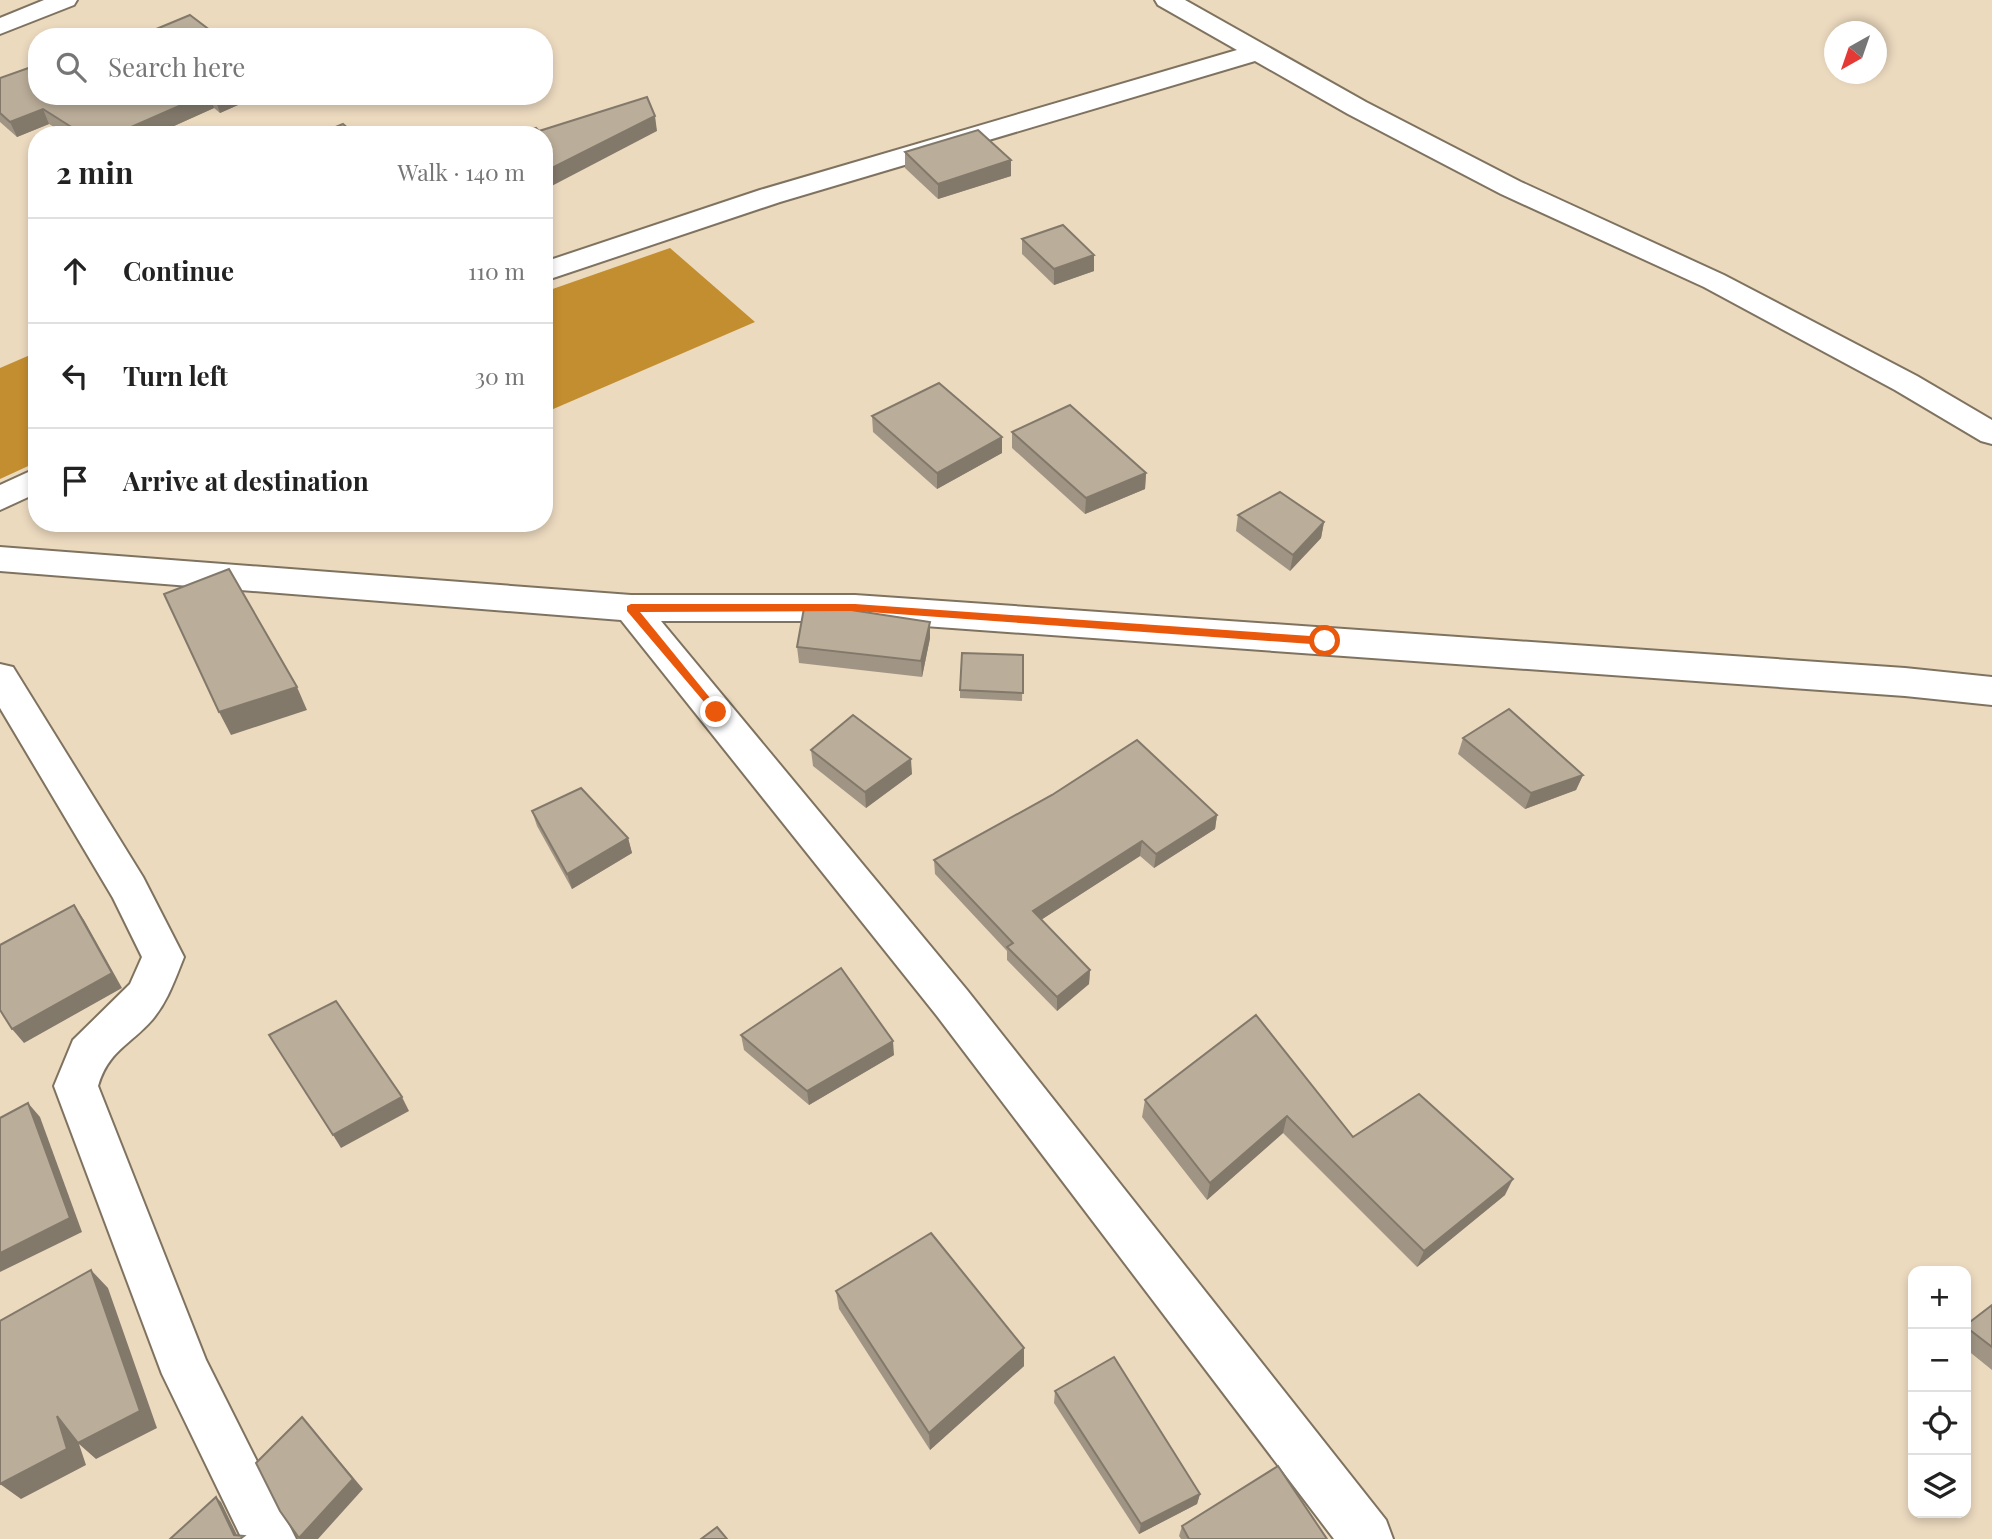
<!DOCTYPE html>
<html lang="en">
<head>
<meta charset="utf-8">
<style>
	:root { --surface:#fff; --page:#f6f6f6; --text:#222; --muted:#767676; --line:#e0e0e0 }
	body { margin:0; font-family:"Playfair Display",serif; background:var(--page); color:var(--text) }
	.controls { position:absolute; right:21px; bottom:21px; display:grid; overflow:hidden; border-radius:14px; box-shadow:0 4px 10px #0003 }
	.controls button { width:63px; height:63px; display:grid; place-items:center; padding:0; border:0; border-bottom:2px solid var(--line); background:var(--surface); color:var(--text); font:35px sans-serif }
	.compass { position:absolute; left:1824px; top:21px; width:63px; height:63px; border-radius:50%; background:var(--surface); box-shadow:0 4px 10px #0003; rotate:220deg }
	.stop { position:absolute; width:21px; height:21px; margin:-16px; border:5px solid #ea580c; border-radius:50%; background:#fff }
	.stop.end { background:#ea580c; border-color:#fff; box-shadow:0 2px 7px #0008 }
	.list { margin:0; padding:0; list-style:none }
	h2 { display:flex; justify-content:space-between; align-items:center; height:91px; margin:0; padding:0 28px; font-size:30px }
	h2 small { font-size:23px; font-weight:400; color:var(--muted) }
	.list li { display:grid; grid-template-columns:46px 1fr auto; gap:21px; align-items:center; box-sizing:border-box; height:105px; padding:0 28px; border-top:2px solid var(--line) }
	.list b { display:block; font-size:26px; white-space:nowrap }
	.list em { font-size:23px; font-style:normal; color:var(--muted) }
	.icon { flex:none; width:38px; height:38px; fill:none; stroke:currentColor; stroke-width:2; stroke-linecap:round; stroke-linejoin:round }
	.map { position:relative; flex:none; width:1992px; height:1539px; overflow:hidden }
	.search { position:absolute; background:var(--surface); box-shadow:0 4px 10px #0003; left:28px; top:28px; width:525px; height:77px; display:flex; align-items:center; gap:18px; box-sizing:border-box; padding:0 24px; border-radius:28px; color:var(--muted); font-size:26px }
	.panel { position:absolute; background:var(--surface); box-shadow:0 4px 10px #0003; left:28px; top:126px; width:525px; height:406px; border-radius:28px }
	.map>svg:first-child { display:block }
	.built { fill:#ecdabf; fill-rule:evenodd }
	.water { fill:#c38e2f }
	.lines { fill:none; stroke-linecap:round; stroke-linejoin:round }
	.minor-casing { stroke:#7f7360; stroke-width:4 }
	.minor { fill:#fff; fill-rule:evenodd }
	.wall { fill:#a09584 }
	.shaded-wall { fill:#82796b }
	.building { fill:#baad99; stroke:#82796b; stroke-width:2 }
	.route { fill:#ea580c }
</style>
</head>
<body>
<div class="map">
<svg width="1992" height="1539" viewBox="0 0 1992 1539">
	<rect width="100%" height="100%" fill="#f6e7d3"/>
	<path class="built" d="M0,0H1992V1539H0ZM1834,32H1876V74H1834ZM37,37H544V96H37ZM37,135H544V523H37ZM1913,1271H1966V1513H1913Z"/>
	<g class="water">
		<polygon points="670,248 755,322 544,413 544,292"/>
		<polygon points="37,352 37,462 0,479 0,368"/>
	</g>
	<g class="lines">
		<defs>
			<g id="minor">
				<polygon points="44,0 77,0 74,5 0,34 0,18"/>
				<polygon points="1155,0 1185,0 1366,102 1521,182 1724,275 1917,376 1992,420 1992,444 1981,441 1895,390 1704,287 1501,194 1348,114 1255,61 780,202 544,281 544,262 760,190 1237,50 1158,5"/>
				<polygon points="37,468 37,493 0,510 0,485"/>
				<polygon points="0,547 631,595 855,595 1905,668 1992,677 1992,705 1905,696 855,621 661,621 967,990 1386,1520 1393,1539 1334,1539 937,1016 621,620 0,571"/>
				<path d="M0,664L13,667L143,877L184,957C175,979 168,1001 152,1020C130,1045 108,1051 98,1086L206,1360L296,1539H242L162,1374L54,1086L73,1040L130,984L142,957L113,898L0,708Z"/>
			</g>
		</defs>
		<use href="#minor" class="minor-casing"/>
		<use href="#minor" class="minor"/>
	</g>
	<g class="wall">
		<polygon points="0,78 37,96 258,96 220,113 214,108 154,135 67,135 49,124 17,137 0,122"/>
		<polygon points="905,152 1011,176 938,199 905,168"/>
		<polygon points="1022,239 1094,255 1094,271 1054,285 1022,254"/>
		<polygon points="872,416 1002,453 937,489 873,432"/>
		<polygon points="1012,432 1146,473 1145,489 1085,514 1012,448"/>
		<polygon points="1238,515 1324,522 1321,538 1290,571 1236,531"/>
		<polygon points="930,638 922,677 799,663 797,647"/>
		<polygon points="1023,655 1022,701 960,698 960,690"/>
		<polygon points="1463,738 1583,775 1576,790 1525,809 1458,754"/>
		<polygon points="811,750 912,774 866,808 813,766"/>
		<polygon points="532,811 628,838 632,853 572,889 537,826"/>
		<polygon points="1217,815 1215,829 1154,868 1140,856 1041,920 1090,970 1089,984 1057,1011 1007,960 1007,951 935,874 934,860"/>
		<polygon points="1256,1015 1353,1137 1505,1195 1417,1267 1283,1133 1207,1200 1142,1117 1145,1100"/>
		<polygon points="741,1035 894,1055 809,1105 744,1050"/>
		<polygon points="836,1291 1024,1366 930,1450 839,1309"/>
		<polygon points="1992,1305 1992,1370 1966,1349 1966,1325"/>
		<polygon points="1055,1391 1200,1494 1197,1504 1139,1534 1054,1403"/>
		<polygon points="1182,1526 1327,1539 1181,1539 1179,1536"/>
	</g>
	<g class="shaded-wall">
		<polygon points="202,96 210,96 214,108 154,135 113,135"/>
		<polygon points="219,96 258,96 220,113 215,98"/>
		<polygon points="43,109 49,124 17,137 10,122"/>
		<polygon points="655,116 657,131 544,190 544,172"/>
		<polygon points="1011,160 1011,176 938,199 938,184"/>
		<polygon points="1094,255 1094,271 1054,285 1054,269"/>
		<polygon points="1002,437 1002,453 937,489 937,473"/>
		<polygon points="1146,473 1145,489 1085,514 1086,498"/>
		<polygon points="1324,522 1321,538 1290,571 1293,555"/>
		<polygon points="930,622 930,638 922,677 921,661"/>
		<polygon points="297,687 307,710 231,735 219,712"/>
		<polygon points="911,759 912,774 866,808 865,792"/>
		<polygon points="1583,775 1576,790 1525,809 1531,793"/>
		<polygon points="1217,815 1215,829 1154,868 1156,854"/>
		<polygon points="628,838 632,853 572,889 567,874"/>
		<polygon points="1142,841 1140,856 1033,925 1033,911"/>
		<polygon points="74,905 84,920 122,988 24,1043 12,1029"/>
		<polygon points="1090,970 1089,984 1057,1011 1057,997"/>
		<polygon points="893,1041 894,1055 809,1105 807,1091"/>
		<polygon points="402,1097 409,1111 341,1148 333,1135"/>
		<polygon points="28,1103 40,1117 82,1232 0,1272 0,1253"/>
		<polygon points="1287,1116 1283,1133 1207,1200 1210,1183"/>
		<polygon points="1513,1179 1505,1195 1417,1267 1424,1251"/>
		<polygon points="91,1270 108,1288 157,1428 96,1459 79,1444 86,1465 21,1499 0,1484 57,1416"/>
		<polygon points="1024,1348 1024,1366 930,1450 929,1433"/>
		<polygon points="302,1417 363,1489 318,1539 300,1539 299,1538"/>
		<polygon points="1200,1494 1197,1504 1139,1534 1141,1524"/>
		<polygon points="216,1497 221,1502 239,1539 234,1535"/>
	</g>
	<g class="building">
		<polygon points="190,15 219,37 137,37"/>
		<polygon points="37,65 37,96 202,96 113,135 84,135 43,109 10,122 0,113 0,78"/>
		<polygon points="647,97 655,116 544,172 544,135 517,135 536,128 539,131"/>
		<polygon points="343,124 356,135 316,135"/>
		<polygon points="978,130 1011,160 938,184 905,152"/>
		<polygon points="1063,225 1094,255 1054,269 1022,239"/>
		<polygon points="939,383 1002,437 937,473 872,416"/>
		<polygon points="1070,405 1146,473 1086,498 1012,432"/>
		<polygon points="1280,492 1324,522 1293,555 1238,515"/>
		<polygon points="229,569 297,687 219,712 164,594"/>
		<polygon points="804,608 838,608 930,622 921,661 797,647"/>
		<polygon points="962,653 1023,655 1023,693 960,690"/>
		<polygon points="1509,709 1583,775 1531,793 1463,738"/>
		<polygon points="853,715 911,759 865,792 811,750"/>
		<polygon points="1137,740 1217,815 1156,854 1142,841 1033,911 1090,970 1057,997 1007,947 1013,943 934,860 1052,795"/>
		<polygon points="581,788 628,838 567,874 532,811"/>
		<polygon points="74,905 112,973 12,1029 0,1010 0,945"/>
		<polygon points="841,968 893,1041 807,1091 741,1035"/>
		<polygon points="336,1001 402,1097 333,1135 269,1035"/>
		<polygon points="1256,1015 1353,1137 1419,1094 1513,1179 1424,1251 1287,1116 1210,1183 1145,1100"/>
		<polygon points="28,1103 70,1218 0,1253 0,1118"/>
		<polygon points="931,1233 1024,1348 929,1433 836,1291"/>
		<polygon points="91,1270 140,1411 78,1443 57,1416 67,1449 0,1484 0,1321"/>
		<polygon points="1992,1305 1992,1347 1966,1327 1966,1325"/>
		<polygon points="1114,1357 1200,1494 1141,1524 1055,1391"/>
		<polygon points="302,1417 353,1479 299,1538 280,1511 256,1463"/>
		<polygon points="1278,1466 1327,1539 1189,1539 1182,1526"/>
		<polygon points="216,1497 234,1535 244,1536 240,1539 170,1539"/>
		<polygon points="717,1527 727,1539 701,1539"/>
	</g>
	<polygon class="route" points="631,604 855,604 1325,637 1330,641 1325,645 855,611 640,612 719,709 719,715 716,716 627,611 627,606"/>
</svg>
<div class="controls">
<button>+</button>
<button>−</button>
<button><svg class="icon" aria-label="locate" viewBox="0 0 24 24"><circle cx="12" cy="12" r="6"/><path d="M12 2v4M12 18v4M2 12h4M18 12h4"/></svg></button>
<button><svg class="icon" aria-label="layers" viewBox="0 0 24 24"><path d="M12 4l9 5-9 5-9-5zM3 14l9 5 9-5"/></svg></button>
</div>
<svg class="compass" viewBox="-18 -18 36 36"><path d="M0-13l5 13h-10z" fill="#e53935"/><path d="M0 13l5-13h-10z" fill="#767676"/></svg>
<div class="stop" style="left:1325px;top:641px"></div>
<div class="stop end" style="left:716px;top:712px"></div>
<div class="search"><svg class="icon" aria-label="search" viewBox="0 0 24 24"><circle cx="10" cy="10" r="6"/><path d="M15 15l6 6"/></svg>Search here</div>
<section class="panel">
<h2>2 min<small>Walk · 140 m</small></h2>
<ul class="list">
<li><svg class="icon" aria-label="ahead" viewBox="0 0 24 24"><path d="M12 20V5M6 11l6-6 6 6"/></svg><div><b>Continue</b></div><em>110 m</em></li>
<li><svg class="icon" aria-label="left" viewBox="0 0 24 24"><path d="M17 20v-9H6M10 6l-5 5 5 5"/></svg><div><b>Turn left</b></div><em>30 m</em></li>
<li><svg class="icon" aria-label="arrive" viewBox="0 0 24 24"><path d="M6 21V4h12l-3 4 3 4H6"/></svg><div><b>Arrive at destination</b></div></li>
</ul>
</section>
</div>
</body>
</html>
